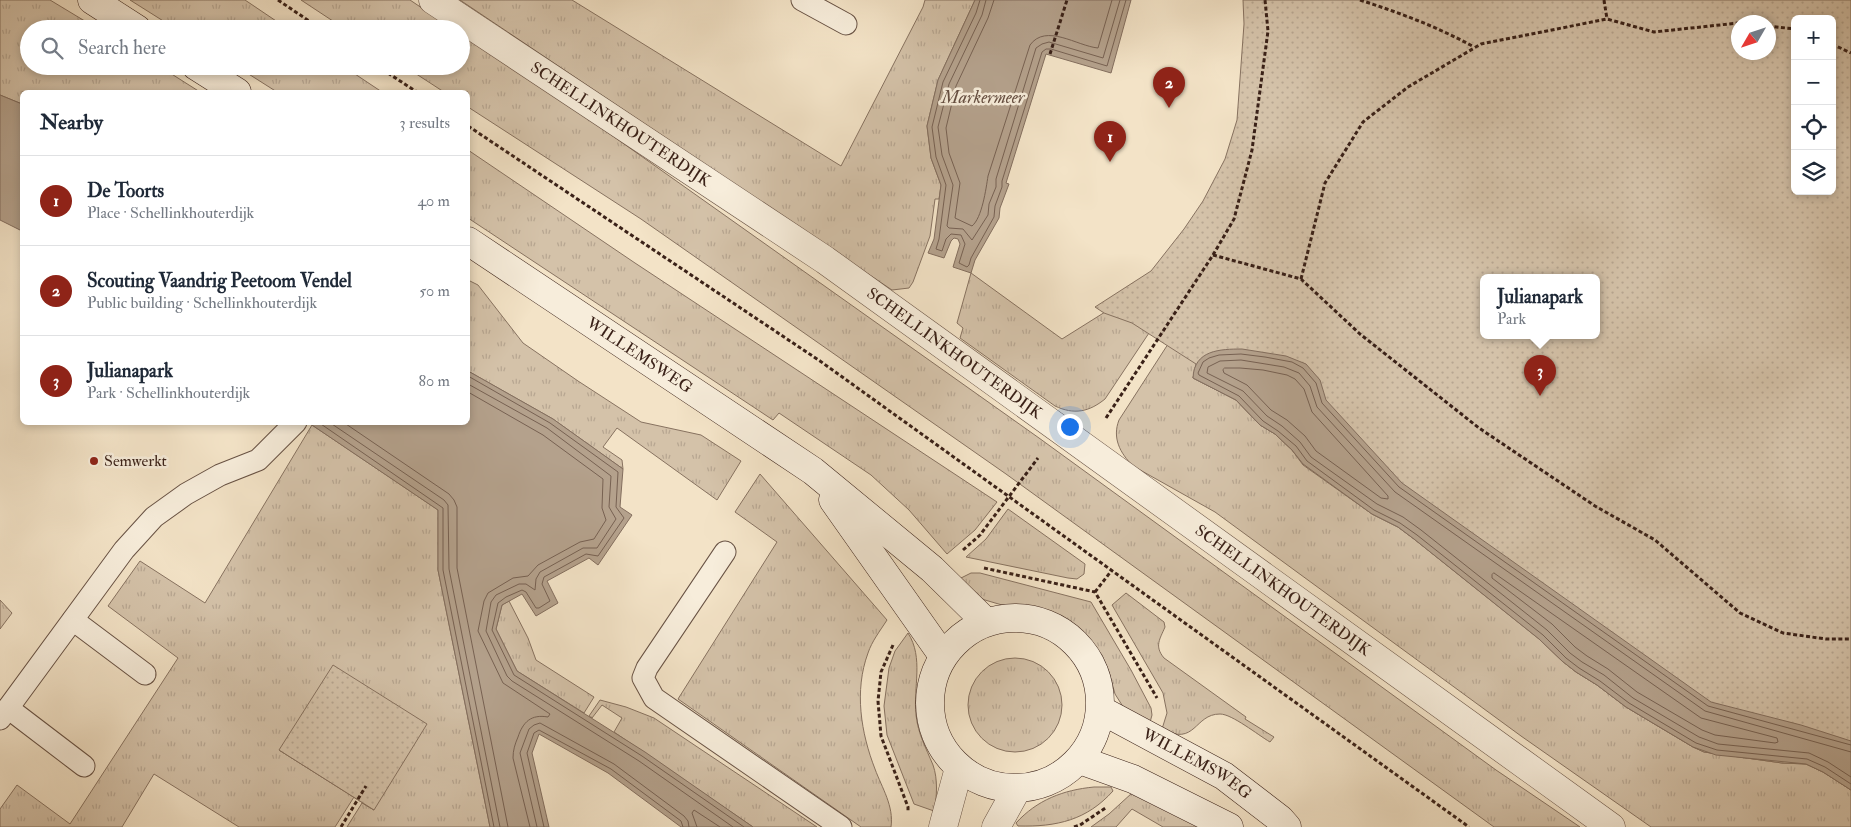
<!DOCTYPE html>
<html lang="en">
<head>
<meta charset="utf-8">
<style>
	:root { --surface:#fff; --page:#f2f2f3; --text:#1f2937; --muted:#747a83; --line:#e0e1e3; --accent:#8f2418 }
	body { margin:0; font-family:"IM FELL Double Pica",serif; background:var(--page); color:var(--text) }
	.controls { position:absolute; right:15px; top:15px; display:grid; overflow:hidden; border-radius:8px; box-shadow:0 2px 8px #0003 }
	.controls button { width:45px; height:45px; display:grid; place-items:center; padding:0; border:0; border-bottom:1px solid var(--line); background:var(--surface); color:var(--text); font:25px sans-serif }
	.compass { position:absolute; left:1731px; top:15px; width:45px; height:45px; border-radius:50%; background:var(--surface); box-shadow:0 2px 8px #0003; rotate:231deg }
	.you { position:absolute; left:1069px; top:426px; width:18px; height:18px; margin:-12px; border:4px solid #fff; border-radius:50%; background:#1a73e8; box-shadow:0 0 0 8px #1a73e833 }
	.badge { display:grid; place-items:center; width:32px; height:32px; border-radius:50%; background:var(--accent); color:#fff; font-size:16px; font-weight:700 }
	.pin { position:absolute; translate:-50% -41px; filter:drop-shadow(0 1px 2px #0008) }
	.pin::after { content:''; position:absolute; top:26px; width:18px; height:15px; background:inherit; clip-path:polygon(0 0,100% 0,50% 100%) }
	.popup { position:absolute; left:1480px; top:274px; width:120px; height:65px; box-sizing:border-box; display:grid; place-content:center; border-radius:8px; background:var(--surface); filter:drop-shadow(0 1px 4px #0005); font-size:16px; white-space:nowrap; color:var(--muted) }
	.popup b { font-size:19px; color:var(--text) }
	.popup::after { content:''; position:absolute; left:50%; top:100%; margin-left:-10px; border:10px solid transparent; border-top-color:var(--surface) }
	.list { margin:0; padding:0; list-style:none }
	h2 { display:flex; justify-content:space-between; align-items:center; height:65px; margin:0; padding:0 20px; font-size:21px }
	h2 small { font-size:16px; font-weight:400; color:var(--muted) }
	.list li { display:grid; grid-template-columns:32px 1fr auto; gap:15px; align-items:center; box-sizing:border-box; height:90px; padding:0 20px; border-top:1px solid var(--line) }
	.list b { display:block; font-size:19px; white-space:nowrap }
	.list p { margin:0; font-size:16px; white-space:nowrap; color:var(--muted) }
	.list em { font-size:16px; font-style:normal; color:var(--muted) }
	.icon { flex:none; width:28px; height:28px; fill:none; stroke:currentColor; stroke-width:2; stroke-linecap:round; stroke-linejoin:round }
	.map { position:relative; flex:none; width:1851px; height:827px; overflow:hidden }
	.search { position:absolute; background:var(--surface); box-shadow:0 2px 8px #0003; left:20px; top:20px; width:450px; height:55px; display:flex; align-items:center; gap:12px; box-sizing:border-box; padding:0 18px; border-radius:28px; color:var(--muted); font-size:19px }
	.panel { position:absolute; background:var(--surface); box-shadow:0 2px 8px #0003; left:20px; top:90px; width:450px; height:335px; border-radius:8px }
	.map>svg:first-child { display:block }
	.grass { fill:url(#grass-tufts); stroke:#877260 }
	.park { fill:url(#park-dots); stroke:#877260; fill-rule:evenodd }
	.water { fill:#b4a18c; stroke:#836e5e }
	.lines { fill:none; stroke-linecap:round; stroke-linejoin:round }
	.shore { stroke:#776152; stroke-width:1 }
	.lane-casing { stroke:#685244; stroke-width:23 }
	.street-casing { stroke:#685244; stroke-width:29 }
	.secondary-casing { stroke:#3a2118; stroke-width:29 }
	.path { stroke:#3a2118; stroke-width:3; stroke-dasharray:4 2.5; stroke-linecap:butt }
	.lane { stroke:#f7eddb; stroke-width:21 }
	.street { stroke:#f7eddb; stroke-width:28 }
	.secondary { stroke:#f7eddb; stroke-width:28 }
	.poi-dot { fill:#8f2418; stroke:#f7eddb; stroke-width:2 }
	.labels { text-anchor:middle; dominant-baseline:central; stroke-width:5; stroke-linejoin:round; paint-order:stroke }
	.street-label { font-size:16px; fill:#3a2118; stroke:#f7eddb }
	.poi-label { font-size:16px; fill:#3a2118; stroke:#f7eddb; text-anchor:start }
	.water-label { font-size:18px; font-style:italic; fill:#654e41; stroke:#f7eddb }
</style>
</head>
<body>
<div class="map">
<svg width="1851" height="827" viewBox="0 0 1851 827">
	<defs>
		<pattern id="grass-tufts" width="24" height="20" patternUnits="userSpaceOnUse" patternTransform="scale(1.25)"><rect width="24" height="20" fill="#d4c2a9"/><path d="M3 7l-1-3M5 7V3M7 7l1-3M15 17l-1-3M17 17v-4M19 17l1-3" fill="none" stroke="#b7a691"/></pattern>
		<pattern id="park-dots" width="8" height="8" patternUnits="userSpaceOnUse" patternTransform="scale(1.25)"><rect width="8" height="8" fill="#d4c2a9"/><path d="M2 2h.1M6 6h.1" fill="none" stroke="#b7a691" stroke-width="1.8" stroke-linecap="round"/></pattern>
	</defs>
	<rect width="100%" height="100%" fill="#f3e3c7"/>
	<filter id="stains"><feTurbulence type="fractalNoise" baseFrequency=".004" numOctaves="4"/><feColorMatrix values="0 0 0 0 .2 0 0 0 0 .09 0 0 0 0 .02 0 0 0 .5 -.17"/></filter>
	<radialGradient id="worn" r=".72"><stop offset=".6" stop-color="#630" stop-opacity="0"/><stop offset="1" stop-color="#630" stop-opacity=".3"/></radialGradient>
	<g class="grass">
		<polygon points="0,0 50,0 98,29 29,29 29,66 159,66 200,92 22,92 22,104 0,95"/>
		<polygon points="130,0 245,0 288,29 176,29"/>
		<polygon points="301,0 410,0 453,29 345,29"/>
		<polygon points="460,0 572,0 841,166 923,7 925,0 975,0 938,80 927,126 931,158 941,185 939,199 935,199 930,236 913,282 909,288 892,290"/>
		<polygon points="461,34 579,112 1039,438 1496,770 1580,827 1494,827 1006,474 641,219 468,107 468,92 444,92 404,66 461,66"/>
		<polygon points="236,66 343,66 382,92 277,92"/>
		<polygon points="468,150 635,263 997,502 975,530 947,554 909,510 871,475 779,413 773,420 468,218"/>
		<path d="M1221,262L1193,378L1236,400L1260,425L1275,434L1292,450L1303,465L1372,514L1398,527L1414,539L1540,639L1562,661L1576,672L1597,685L1626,707L1693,747L1704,752L1782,763L1806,764L1823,772L1851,790V827H1651L1521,736L1215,512L1133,466C1120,453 1112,438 1119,420Z"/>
		<path d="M971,273L1062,339L1137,292L1175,294L1105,399C1089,412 1074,415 1055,406L960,338L963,328L957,323Z"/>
		<polygon points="468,280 478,285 523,343 578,381 641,422 701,435 741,461 717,500 617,428 603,447 622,460 623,469 553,419 468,371"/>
		<polygon points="312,425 438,510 438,570 490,827 347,827 362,803 374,810 279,750 354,797 335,827 239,827 154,774 122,827 0,827 0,809 17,785 70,824 178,658 108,606 140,561 205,603"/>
		<path d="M760,474L887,620C880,631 872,641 868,653C854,691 861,733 875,769C882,788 894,806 891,827H861L678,699L777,542L735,512Z"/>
		<polygon points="1008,509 1085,564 1084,574 1077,579 1068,578 966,557 986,539"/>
		<polygon points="971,573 980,573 1091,602 1131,670 1151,708 1152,715 1149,726 1127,713 1115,694 1109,672 1102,655 1086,634 1075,626 1065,618 1044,610 1019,605 1002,605 985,600 976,596 961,578"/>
		<path d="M1126,593L1164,622L1165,627C1160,639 1154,646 1164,658L1246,717L1245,719L1274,737L1270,742C1258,735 1232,714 1220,714C1194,714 1196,747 1162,729L1167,713L1163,693L1112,605Z"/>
		<polygon points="0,600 12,613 0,629"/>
		<polygon points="509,601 528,638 536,660 594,697 584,713 517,671 496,629 502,605"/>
		<path d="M908,633C924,658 913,687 916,715C918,734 926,748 933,765C938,779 937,797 934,811L914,804L887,735L884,706L889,668L895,651Z"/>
		<circle cx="1015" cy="705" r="47"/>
		<polygon points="600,700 626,707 654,718 817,827 753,827 614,732 622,718 602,705 592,718 589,716"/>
		<path d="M1094,787H1111L1113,791C1087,820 1057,827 1018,826L1016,823C1037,800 1063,790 1094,787Z"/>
		<polygon points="1132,793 1205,827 1163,827 1132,809 1116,827 1091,827 1109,814"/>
	</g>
	<g class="park">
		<path d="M1243,0H1851V790L1823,772L1806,764L1782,763L1704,752L1693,747L1626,707L1597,685L1576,672L1562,661L1539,639L1414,539L1398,527L1372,514L1303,464L1292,450L1275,434L1260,425L1236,400L1193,378L1196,364L1132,323L1104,313L1095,307L1151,271L1184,229L1203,201L1225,159L1237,120L1244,24ZM1795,19H1832V191H1795ZM1738,22H1768V52H1738ZM1484,277H1596V335H1484Z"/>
		<polygon points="333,665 427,724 374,810 279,750"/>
	</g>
	<g class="water">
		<polygon points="975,0 1131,0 1111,73 1046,54 1006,183 1009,184 1000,208 999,218 975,260 971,273 953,267 960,244 958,239 954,238 951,241 944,258 928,253 934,239 941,185 931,158 927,126 938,80"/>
		<polygon points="0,95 22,104 22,231 0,220"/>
		<path d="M1242,349L1286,356L1306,364L1320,380L1326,400L1402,483L1711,702L1801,725L1851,741V790L1823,772L1806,764L1716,755L1693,747L1626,707L1597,685L1576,672L1562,661L1539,639L1414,539L1398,527L1372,514L1303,464L1292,450L1275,434L1260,425L1236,400L1193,378C1194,350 1220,349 1242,349Z"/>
		<polygon points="468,371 553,419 623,469 620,507 632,515 598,565 589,558 547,581 558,603 536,616 522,594 502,605 496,629 517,671 645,752 753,827 681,827 608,773 539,734 532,753 549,827 490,827 438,570 438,510 309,423 468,422"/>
	</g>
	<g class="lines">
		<g class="shore">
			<polyline points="980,0 976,13 943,82 932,127 936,157 946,185 939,239 936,249 942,251 946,239 951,234 961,235 965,244 959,263 967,267 969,265 971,258 994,217 995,206 1002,187 1002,181 1042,52 1046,49 1051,49 1107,66 1126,0"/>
			<polyline points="986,0 982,15 949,84 938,127 942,155 953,185 947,226 949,228 963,229 972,240 988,215 989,204 996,187 996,179 1036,48 1042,44 1049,42 1103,58 1120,0"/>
			<path d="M994,0L988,18L956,86L946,128L949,153L960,183L955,218L972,226C982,218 986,189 988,176L1030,45C1046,23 1077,46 1098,48L1112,0"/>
			<polygon points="1225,368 1240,368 1263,370 1287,375 1295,379 1304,389 1312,412 1388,496 1388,499 1381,498 1316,451 1305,436 1287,420 1271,410 1247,385 1224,373 1223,370"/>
			<polyline points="468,376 550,423 618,472 616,507 624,518 598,556 586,554 544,577 542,584 550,601 539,608 536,608 526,592 522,590 506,597 498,603 492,630 514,675 642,756 744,827"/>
			<polyline points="468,384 547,428 611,476 609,507 616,519 597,548 583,548 540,572 536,579 535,590 526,584 519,584 496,595 491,602 486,631 507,676 512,681 639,761 733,827"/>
			<path d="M468,392L543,435L603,479L602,508L606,520L594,539L580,542L538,565L528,576L513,578L488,593L484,601L478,631L503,683L550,714L548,717C531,714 523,722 518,737C515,744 513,750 513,758L530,827"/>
			<polyline points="318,422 443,508 443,570 494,827"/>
			<polyline points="329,422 444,500 448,505 449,569 500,827"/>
			<polyline points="343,422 449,494 454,500 457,507 457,568 508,827"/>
			<polygon points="1494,573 1701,718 1777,738 1778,742 1775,743 1715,735 1702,730 1637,692 1608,669 1587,656 1575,647 1552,624 1492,578 1492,575"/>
			<polyline points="1851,745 1708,706 1399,487 1322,403 1316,383 1303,368 1292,362 1265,357 1241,354 1219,355 1209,358 1203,362 1198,373 1199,375 1239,396 1263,421 1278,431 1296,446 1307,461 1374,510 1400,523 1417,535 1543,635 1566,658 1579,668 1600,681 1629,703 1696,743 1717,750 1807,759 1825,767 1851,784"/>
			<polyline points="1851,752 1705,711 1395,492 1317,407 1310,386 1299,373 1284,367 1241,360 1220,361 1208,367 1207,373 1243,391 1267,416 1282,426 1300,442 1311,457 1377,504 1403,517 1421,530 1547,630 1570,653 1582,662 1604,675 1633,698 1699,737 1718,744 1809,753 1828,762 1851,777"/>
			<polyline points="537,827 520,753 529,729 534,725 540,723 614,764 684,816 688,821 689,827"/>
			<polyline points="544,827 527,753 534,733 539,730 611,769 681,821 683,827"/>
			<polyline points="697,827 692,813 694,810 720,827"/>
		</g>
		<defs>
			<g id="lane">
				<polyline points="802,0 846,24"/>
				<polyline points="725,552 647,668 643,678 654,698 841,827"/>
				<polyline points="73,620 145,674"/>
				<polyline points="8,708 84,766"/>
				<polyline points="0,719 124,550 154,517 186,494 220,475 258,460 296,422"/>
			</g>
			<g id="street">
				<path id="s1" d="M433,0L825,260L1611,827"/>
				<polyline points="943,827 959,768"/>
				<polyline points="996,827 1017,789"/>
			</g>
			<g id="secondary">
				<polyline points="92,0 137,29"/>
				<polyline points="196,66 237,92"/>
				<path id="s2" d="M468,241L813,471L932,569L986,622"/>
				<polyline points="833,500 943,656"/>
				<circle cx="1015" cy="703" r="85"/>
				<path id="s3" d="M1101,710L1224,776L1280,819L1287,827"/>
				<polyline points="1080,760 1133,779 1229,827"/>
			</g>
		</defs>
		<use href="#lane" class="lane-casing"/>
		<use href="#street" class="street-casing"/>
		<use href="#secondary" class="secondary-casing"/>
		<g class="path">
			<polyline points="278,0 321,29"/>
			<path d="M1360,0C1400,13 1438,27 1474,47"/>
			<polyline points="1604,0 1607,19"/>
			<polyline points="1768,26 1795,29"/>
			<polyline points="1832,44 1851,53"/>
			<polyline points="1050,54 1067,0"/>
			<polyline points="377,66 417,92"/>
			<polyline points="468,126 820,361 1469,827"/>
			<polyline points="1213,255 1301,279 1360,334 1479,428 1595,506 1655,540 1740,613 1783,633 1826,639 1851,639"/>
			<polyline points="1301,279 1325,183 1363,122 1408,87 1481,44 1607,19 1654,32 1738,23"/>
			<polyline points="1106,418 1213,255 1234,219 1252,150 1268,31 1265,0"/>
			<polyline points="963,550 980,535 1038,458"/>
			<polyline points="984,568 1095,592 1157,698"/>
			<polyline points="1095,592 1112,570"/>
			<polyline points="893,645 881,672 878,701 881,736 908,807 908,811"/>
			<polyline points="341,827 366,786"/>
			<polyline points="1074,827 1080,825 1107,807"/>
		</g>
		<use href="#lane" class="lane"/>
		<use href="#street" class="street"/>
		<use href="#secondary" class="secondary"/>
	</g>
	<circle class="poi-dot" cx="94" cy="461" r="5"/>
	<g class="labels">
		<g class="street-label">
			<text stroke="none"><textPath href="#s1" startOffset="225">SCHELLINKHOUTERDIJK</textPath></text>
			<text stroke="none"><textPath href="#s1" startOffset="630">SCHELLINKHOUTERDIJK</textPath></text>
			<text stroke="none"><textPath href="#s2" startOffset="206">WILLEMSWEG</textPath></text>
			<text stroke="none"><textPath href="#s1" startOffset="1035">SCHELLINKHOUTERDIJK</textPath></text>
			<text stroke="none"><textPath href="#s3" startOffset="110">WILLEMSWEG</textPath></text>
		</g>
		<g class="poi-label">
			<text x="104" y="461">Semwerkt</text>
		</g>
		<g class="water-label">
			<text x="983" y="97">Markermeer</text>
		</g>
	</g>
	<rect width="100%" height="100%" filter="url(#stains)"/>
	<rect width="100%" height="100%" fill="url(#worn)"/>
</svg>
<div class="controls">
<button>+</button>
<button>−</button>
<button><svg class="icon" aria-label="locate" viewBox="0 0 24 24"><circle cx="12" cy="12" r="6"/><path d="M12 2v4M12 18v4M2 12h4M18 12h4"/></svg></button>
<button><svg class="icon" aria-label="layers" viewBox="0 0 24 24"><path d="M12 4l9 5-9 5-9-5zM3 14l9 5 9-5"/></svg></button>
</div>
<svg class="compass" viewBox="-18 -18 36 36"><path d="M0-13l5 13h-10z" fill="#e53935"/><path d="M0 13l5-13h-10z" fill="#747a83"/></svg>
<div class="you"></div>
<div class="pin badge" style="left:1110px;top:162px">1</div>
<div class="pin badge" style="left:1169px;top:108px">2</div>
<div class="pin badge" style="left:1540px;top:396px">3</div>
<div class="popup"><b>Julianapark</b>Park</div>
<div class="search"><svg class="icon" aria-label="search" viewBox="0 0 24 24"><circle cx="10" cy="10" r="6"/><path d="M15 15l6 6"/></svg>Search here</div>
<section class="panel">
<h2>Nearby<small>3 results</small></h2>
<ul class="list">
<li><span class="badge">1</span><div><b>De Toorts</b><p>Place · Schellinkhouterdijk</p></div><em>40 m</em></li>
<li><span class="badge">2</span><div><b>Scouting Vaandrig Peetoom Vendel</b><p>Public building · Schellinkhouterdijk</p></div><em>50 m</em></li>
<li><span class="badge">3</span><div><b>Julianapark</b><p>Park · Schellinkhouterdijk</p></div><em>80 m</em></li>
</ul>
</section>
</div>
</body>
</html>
